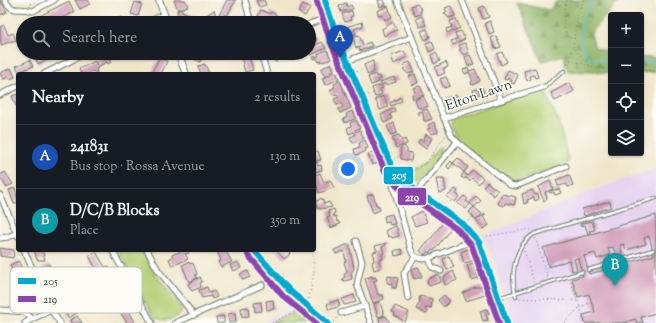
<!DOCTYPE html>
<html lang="en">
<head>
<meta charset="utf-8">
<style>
	:root { --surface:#171b24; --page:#20242c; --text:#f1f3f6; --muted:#9ea1a6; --line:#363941; --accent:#1a73e8 }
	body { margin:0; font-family:"Sorts Mill Goudy",serif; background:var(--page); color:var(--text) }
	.controls { position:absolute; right:12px; top:12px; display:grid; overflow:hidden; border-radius:4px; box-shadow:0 1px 3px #0004 }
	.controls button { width:36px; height:36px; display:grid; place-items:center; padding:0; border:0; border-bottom:1px solid var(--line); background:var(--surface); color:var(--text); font:20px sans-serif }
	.you { position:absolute; left:348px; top:169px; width:14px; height:14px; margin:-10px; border:3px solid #fff; border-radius:50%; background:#1a73e8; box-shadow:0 0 0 6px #1a73e833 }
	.badge { display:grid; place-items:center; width:26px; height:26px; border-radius:50%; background:var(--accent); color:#fff; font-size:13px; font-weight:700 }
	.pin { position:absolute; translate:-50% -33px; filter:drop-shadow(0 1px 2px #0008) }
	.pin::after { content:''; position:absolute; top:21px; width:14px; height:12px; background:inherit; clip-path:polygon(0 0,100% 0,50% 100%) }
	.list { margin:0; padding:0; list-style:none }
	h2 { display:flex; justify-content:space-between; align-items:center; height:52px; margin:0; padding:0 16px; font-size:17px }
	h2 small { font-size:13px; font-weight:400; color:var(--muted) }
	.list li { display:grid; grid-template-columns:26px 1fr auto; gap:12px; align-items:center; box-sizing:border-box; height:64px; padding:0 16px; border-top:1px solid var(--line) }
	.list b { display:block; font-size:15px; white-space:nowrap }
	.list p { margin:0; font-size:13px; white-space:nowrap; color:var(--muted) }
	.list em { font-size:13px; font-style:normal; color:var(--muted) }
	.icon { flex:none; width:22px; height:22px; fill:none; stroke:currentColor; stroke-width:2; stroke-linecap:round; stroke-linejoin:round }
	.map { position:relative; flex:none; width:656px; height:323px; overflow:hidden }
	.search { position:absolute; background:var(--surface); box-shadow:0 1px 3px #0004; left:16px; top:16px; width:300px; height:44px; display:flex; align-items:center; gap:10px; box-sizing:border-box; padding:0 14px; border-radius:22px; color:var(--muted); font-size:15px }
	.panel { position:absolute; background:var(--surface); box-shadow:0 1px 3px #0004; left:16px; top:72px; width:300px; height:180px; border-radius:4px }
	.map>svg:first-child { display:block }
	.built { fill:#e5d3f1 }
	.grass { fill:url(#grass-dots); stroke:#6a8654 }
	.forest { fill:url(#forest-firs); stroke:#58784d }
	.park { fill:#b6cf75; stroke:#6a8654 }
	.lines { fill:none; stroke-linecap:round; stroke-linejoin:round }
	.stream { stroke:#50bccb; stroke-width:1.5 }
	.building { fill:#d19eb8; fill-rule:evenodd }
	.service-casing { stroke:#687868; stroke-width:4.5 }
	.minor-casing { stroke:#687868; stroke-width:7 }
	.tertiary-casing { stroke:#687868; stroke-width:8 }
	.path { stroke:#687868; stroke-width:1; stroke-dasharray:1 3; stroke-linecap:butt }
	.service { stroke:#fff; stroke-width:2.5 }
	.minor { stroke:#fff; stroke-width:5 }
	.tertiary { stroke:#fff; stroke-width:6 }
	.bus-1-casing { stroke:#fdfcf7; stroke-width:9 }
	.bus-2-casing { stroke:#fdfcf7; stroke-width:9 }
	.bus-1 { stroke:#00a9ce; stroke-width:6 }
	.bus-2 { stroke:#8e44ad; stroke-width:6 }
	.labels { text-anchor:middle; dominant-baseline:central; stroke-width:3; stroke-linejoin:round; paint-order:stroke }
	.street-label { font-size:14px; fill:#1f3d34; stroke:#fdfcf7 }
	.key { fill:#fdfcf7; stroke:#bac3bc; stroke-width:1 }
	.key-label { font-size:11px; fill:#1f3d34 }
	.line-badge { stroke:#fdfcf7; stroke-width:1.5 }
	.badge-label { font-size:11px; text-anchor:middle; font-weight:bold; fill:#fff }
</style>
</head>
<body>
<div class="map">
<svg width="656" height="323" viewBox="0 0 656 323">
	<defs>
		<pattern id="grass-dots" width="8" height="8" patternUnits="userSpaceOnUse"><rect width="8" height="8" fill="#b6cf75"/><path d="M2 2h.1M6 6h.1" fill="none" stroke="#93a961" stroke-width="1.8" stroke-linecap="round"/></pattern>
		<pattern id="forest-firs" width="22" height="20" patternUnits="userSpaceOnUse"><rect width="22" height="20" fill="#90b266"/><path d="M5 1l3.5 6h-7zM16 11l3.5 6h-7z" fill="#759255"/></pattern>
	</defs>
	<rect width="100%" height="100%" fill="#fdfcf7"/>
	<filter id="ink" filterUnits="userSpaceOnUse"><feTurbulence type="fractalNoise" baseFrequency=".025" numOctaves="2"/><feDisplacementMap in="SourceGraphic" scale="8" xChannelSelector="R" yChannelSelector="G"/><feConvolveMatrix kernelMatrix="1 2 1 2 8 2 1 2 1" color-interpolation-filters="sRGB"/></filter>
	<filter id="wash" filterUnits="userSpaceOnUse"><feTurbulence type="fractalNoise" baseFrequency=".012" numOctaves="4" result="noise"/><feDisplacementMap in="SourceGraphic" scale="16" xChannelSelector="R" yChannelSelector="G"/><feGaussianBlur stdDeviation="0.9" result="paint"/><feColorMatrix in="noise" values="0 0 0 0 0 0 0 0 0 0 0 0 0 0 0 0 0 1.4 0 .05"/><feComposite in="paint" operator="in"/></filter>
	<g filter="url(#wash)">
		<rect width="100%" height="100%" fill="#efe6ca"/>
		<g class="built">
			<polygon points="656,168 656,323 514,323 491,252 486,241 479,238 581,195"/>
			<polygon points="293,308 313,323 263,323"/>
		</g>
		<polygon class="grass" points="439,147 444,151 420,181 414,182 405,175 426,163"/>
		<g class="forest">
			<polygon points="558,0 621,0 597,25 591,34 595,47 611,53 611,73 568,71 563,55 542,62 517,3 549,10"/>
			<polygon points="641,57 656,58 656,72 641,73"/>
		</g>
		<g class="park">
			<path d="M544,89L558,121L569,162L513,183C497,174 453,141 451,124L453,118Z"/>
			<path d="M118,250H142L152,270L180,305L182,311C176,320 162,323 153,316Z"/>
			<polygon points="295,312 309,323 272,323"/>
		</g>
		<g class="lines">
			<g class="stream">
				<path d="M593,0C581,22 573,37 591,59L611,61"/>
				<polyline points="641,61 656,62"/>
			</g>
		</g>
		<g id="blocks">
			<g class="building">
				<polygon points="0,0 7,12 0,15"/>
				<polygon points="75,0 88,0 90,4 80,9"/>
				<polygon points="174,0 185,0 188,6 178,10"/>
				<polygon points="227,0 236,0 227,16 225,14 223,17 219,15"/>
				<polygon points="256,0 264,0 266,5 259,7"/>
				<polygon points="378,0 384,0 386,5 380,7"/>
				<polygon points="69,1 74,12 53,23 34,23 32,20"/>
				<polygon points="135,2 142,4 138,16 131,14"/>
				<polygon points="346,3 347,7 351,5 353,9 341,12 339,6"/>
				<polygon points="303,4 310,7 305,16 298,12"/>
				<polygon points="417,4 422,10 420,11 421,14 415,16 411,6"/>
				<polygon points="388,6 392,17 385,20 383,15 379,16 377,11"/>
				<polygon points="451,6 455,16 449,18 444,13 447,12 445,8"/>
				<polygon points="484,6 489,17 483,19 479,8"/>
				<polygon points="181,9 182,11 199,19 197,23 190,23 179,18 177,11"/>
				<polygon points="214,10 217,19 207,22 205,16"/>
				<polygon points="261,10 270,14 271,12 277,15 276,17 278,18 275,23 258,16"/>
				<polygon points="352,11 353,16 350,17 351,20 345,22 342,14"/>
				<polygon points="422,16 426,25 420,27 416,19"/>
				<polygon points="121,17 124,23 109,23 116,20"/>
				<polygon points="456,19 460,28 447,33 446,29 452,27 450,21"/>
				<polygon points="490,21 494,32 489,34 485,23"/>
				<polygon points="362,22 363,26 354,29 356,34 349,36 346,27"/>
				<polygon points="393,22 397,30 384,36 382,29"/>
				<polygon points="4,25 8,35 13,33 16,40 1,45 0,27"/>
				<polygon points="427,29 430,37 425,40 421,31"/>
				<polygon points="461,31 465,39 453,45 451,41 457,39 455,33"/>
				<polygon points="309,34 317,39 313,45 309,42"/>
				<polygon points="359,35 363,45 370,42 372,46 360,51 359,47 356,48 353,37"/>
				<polygon points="496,36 501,47 495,49 491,38"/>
				<polygon points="432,41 435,49 429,52 426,43"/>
				<polygon points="322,42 326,48 311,55 309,48"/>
				<polygon points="465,43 469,53 464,55 459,50 461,49 459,45"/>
				<polygon points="327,50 331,59 323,62 322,61 319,62 317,58 314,59 313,57 319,56 318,54"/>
				<polygon points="404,51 407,57 394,64 391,56"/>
				<polygon points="502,52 507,62 501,65 497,54"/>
				<polygon points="45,53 51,53 53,57 38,64 35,57"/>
				<polygon points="107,53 122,53 123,56 118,58 117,56 110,59 111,62 108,64 107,62 99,66 98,57"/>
				<polygon points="196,53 205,53 200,62 194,59"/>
				<polygon points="248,53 253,70 245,72 240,54"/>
				<polygon points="273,53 282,53 276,62 271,59"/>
				<polygon points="436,53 440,61 434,64 431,55"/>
				<polygon points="470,55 474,64 468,66 465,57"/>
				<polygon points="159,58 167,61 161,74 151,74"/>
				<polygon points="30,60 33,66 19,72 16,66"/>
				<polygon points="95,61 98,68 96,69 97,73 92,71 88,74 81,74 79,69"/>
				<polygon points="373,61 374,72 368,75 364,65"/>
				<polygon points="410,62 414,72 408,74 403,69 405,68 404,64"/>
				<polygon points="446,62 448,67 443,69 445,73 438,76 435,67"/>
				<polygon points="331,63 334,70 330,72 331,74 336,72 339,79 325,85 322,78 330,76 329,74 325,77 321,69"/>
				<polygon points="205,64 209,74 201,74 198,66"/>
				<polygon points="11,68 15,77 10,79 9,77 3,79 0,73"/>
				<polygon points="468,68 469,71 475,69 480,81 472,85 471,82 473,81 469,72 465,74 463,70"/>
				<polygon points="535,68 538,77 535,78 534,75 530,76 531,79 527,81 524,71"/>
				<polygon points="508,70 518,75 514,84 510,82 512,80 508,78 507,80 504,79"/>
				<polygon points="375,74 377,77 380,76 381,79 378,80 379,82 371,85 368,77"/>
				<polygon points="415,74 418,83 412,85 409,76"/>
				<polygon points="394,77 396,82 389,84 381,84 380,82"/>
				<polygon points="446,77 450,86 444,88 440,79"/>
				<polygon points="340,81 351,108 340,113 338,109 343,107 341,103 337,105 334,99 339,97 337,94 333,95 330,90 335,87 334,84"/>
				<polygon points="569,83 574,91 555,101 551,93"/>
				<polygon points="381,85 383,88 380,89 382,94 375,97 372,88"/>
				<polygon points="420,86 424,95 413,99 412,95 415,92 413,88"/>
				<polygon points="482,87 484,93 475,95 473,90"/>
				<polygon points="18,94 18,106 16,106 12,96"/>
				<polygon points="457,95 458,101 449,104 447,98"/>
				<polygon points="384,96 388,107 380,110 375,99"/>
				<polygon points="423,96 428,106 422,109 421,107 418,108 415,100"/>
				<polygon points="401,97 402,101 391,106 390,103"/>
				<polygon points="394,108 395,112 390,114 392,119 384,123 381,115"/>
				<polygon points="427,109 432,119 426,121 424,121 423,112 420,115 417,113"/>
				<polygon points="352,111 356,118 345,123 343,119 347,117 346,114"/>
				<polygon points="356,120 360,128 355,130 356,132 360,130 364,138 353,143 350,137 355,135 354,132 349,134 347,128 351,126 350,123"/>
				<polygon points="434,122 438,132 432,134 427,129 430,128 428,125"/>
				<polygon points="394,123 397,133 391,135 387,126"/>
				<polygon points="426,134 432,138 426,149 418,143 420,139 423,141"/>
				<polygon points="399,135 402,141 405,139 407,144 396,148 392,137"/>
				<polygon points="365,140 368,148 365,149 366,151 358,155 355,154 354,149 360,147 359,143"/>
				<polygon points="404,146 407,149 407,152 412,153 411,161 401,159 400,149"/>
				<polygon points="318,151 321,160 316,161 318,166 321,165 322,170 316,172 314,171 314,152"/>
				<polygon points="374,152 378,163 372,165 368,154"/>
				<polygon points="458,158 468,167 464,172 453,163 449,169 447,166 451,161 453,163"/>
				<polygon points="472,170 483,178 479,184 472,178 469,181 466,177 465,179 461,177 464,172 467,176"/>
				<polygon points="5,172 13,184 6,187 0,177 0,175"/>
				<polygon points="320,173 324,183 330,180 334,188 319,193 314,176"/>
				<polygon points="569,175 573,185 568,187 567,184 558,186 556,180"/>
				<polygon points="436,179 444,179 446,191 439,193"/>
				<polygon points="550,181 553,189 545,192 547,198 544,201 538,187"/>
				<polygon points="487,182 498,191 494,196 483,187"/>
				<polygon points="15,188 18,202 14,204 9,190"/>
				<polygon points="455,189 458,191 456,194 459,196 455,202 447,197"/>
				<polygon points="559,189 561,193 555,195 554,192 550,193 549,191"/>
				<polygon points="532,190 535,195 538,194 539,199 535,201 534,197 527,200 528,202 524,204 522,194"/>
				<polygon points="373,194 376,205 378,205 380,210 373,213 367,196"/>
				<polygon points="502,194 516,197 514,205 505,203 504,206 498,204"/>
				<polygon points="464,196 468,199 466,201 470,204 466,209 457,203"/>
				<polygon points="476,196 481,201 474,207 482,214 476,220 485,214 486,215 483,217 489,225 483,229 469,212 474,207 470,203"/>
				<polygon points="322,198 324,204 329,202 332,207 320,209 317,208 315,202"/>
				<polygon points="606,202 610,202 611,207 584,216 582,209"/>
				<polygon points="334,209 335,213 333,214 334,217 336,216 337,222 338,221 340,224 331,228 327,218 330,217 328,211"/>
				<polygon points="422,211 427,222 415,226 411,217"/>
				<polygon points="392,214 395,224 390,225 389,221 385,222 384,216"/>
				<path d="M656,215V313L641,317L643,323H637L635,319L623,323H585L583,315L595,312L589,294L578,297L572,279L583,276L578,258L574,259L577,270L572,271L569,260L549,267L543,248ZM649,236L654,255L625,264L620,245L624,244L626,250L646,244L644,238ZM613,247L619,266L589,274L584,256L595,253L597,259L610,255L608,248Z"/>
				<polygon points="445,220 453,225 434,251 432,250 430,253 428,251 425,255 420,251 426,243 427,244"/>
				<polygon points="592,221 595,230 589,231 590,233 588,234 585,225 580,226 580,224"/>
				<polygon points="396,226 399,236 392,238 391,236 388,237 386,230"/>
				<polygon points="386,243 386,245 382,247 384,253 382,254 383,259 379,260 381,268 374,270 372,262 374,261 373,252 377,251 375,246"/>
				<polygon points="349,244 354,269 351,273 352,279 344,281 342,279 345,277 344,275 347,271 344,262 346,261 344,251 336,254 334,250"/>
				<polygon points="0,248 14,250 13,258 0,256"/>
				<polygon points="470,248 473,261 464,263 461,252"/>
				<polygon points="401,249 403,254 395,256 394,251"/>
				<polygon points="34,250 42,250 45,260 37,260"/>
				<polygon points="184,250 188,250 189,253 185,254 188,259 172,266 169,259 173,257 172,255"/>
				<polygon points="217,250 225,250 232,262 221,267 218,262 221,261"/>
				<polygon points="276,250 286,250 290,254 284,259"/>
				<polygon points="96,252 105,267 101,270 108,266 112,272 109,273 111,277 101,283 98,282 95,277 99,274 89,256"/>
				<polygon points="449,256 454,267 447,270 443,259"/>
				<polygon points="19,261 23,274 21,275 22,278 17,281 10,265"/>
				<polygon points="189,262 190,264 193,263 197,274 195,275 197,278 189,282 182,265"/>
				<polygon points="238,262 241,268 233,271 230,265"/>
				<polygon points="474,263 478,278 472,280 467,265"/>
				<polygon points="49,264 55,278 48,282 42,269"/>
				<polygon points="417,267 419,268 422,277 414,279 411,270"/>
				<polygon points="248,271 250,277 243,280 240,274"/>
				<polygon points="453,271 457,280 445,285 443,278"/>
				<polygon points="436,275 439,275 441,282 429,286 427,280"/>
				<polygon points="372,276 372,278 375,277 377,280 374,281 378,295 383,295 384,299 373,303 365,279"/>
				<polygon points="388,276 398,278 396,288 392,288 392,284 387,283"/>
				<polygon points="200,277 202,282 200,283 201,287 192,291 188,284"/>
				<polygon points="207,287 209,293 214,291 217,297 212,299 211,296 202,298 199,290"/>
				<polygon points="475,287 482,287 485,295 466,301 463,293"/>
				<polygon points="354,295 356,302 344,305 342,299"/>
				<polygon points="444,295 450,301 444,307 438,300"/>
				<polygon points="420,296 432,299 431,308 426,307 425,310 428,312 426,314 416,309 420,301 419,300"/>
				<polygon points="67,297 74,304 71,305 74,310 77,309 79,312 68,318 61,301"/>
				<polygon points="273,300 274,309 267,310 266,301"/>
				<polygon points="338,300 340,306 329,310 327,304"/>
				<polygon points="261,302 262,311 255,312 254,303"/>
				<polygon points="380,302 384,315 378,317 374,304"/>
				<polygon points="126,306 135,322 133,323 127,323 119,310"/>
				<polygon points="395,306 409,312 405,322 394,315 395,313 392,312"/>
				<polygon points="248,307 249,316 242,317 241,308"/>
				<polygon points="487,309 489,314 486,315 488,320 483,321 480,311"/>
				<polygon points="235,313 236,322 229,323 228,314"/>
				<polygon points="77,316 82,323 71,323 70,320"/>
				<polygon points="224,316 224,323 217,323 216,317"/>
				<polygon points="386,316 390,323 380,323 379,318"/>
			</g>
		</g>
	</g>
	<g filter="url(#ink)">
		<use href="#blocks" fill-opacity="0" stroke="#687868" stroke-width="1"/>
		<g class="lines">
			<defs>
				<g id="service">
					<polyline points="544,87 564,71"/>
					<polyline points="624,259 653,250"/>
					<polyline points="588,270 618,261"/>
					<path d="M516,297C510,276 514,246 534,234L656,198"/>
					<polyline points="498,298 582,272"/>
				</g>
				<g id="minor">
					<path d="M5,0C13,15 20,6 33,11L54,0"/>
					<polyline points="245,0 251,23"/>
					<polyline points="397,0 444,118"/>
					<polyline points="462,0 501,100"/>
					<polyline points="147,23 164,14"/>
					<polyline points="235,23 250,18"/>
					<polyline points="309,24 330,17"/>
					<polyline points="261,53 267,74"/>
					<polyline points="347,61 412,37"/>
					<polyline points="44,74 86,53"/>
					<polyline points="544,87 444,118 452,136 457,142 510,185 516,186 566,166"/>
					<polyline points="0,95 18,86"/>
					<path d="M397,175L393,185L411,250C414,258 420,260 429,258L477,239"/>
					<polyline points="417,191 457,142"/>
					<polyline points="0,195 18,236"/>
					<polyline points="0,238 8,237 17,233"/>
					<polyline points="356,241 362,262 357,284 371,323"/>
					<polyline points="24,250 51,310 60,323"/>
					<polyline points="112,250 152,323"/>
					<polyline points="147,250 158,270 194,315"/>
					<polyline points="429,258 432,267 441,271"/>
					<polyline points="408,298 404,273 415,257"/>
					<polyline points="0,310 25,312 32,319 51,310"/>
					<polyline points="341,313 365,306"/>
					<polyline points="25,323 32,319"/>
					<polyline points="175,323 262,285"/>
				</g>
				<g id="tertiary">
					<polyline points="159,0 167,23"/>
					<polyline points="325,0 337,37 392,167 403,181 463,224 479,242 507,323"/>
					<polyline points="178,53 186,74"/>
					<polyline points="254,250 289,290 328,323"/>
				</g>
			</defs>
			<use href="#service" class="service-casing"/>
			<use href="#minor" class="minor-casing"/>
			<use href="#tertiary" class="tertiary-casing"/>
			<g class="path">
				<path d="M567,0C564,13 561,23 567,36L574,39"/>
				<polyline points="584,0 578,12 573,47 590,66 611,70"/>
				<polyline points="30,4 39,0"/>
				<polyline points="0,17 8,12"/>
				<polyline points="570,60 590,66"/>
				<polyline points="566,67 573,48"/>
				<polyline points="641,71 656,71"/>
				<polyline points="357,72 364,69"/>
				<polyline points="368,95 373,93"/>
				<polyline points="394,159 399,156"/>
				<polyline points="405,174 426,163 446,135"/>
				<polyline points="448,205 451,201"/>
				<polyline points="468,221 472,217"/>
				<polyline points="483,237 530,229 532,231"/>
				<polyline points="535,238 548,278"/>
				<polyline points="524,251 534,282"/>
				<polyline points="520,298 578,301"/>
				<polyline points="309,299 314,271 313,250"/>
				<polyline points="334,322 338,317"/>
				<polyline points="272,323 300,309"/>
				<polyline points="564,323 580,307 570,280"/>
				<polyline points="584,323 580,307 592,302"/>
				<polyline points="653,323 656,322"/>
			</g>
			<use href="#service" class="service"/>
			<use href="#minor" class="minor"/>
			<use href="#tertiary" class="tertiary"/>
			<defs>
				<g id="bus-1">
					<polyline points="325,0 337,37 392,167 403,181 463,224 479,242 507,323"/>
					<polyline points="254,250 289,290 328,323"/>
				</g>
				<g id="bus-2">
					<polyline points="317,2 330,40 385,171 398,187 458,230 472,246 499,323"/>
					<polyline points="248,255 283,296 316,323"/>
				</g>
			</defs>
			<use href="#bus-1" class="bus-1-casing"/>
			<use href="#bus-2" class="bus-2-casing"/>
			<use href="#bus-1" class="bus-1"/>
			<use href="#bus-2" class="bus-2"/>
		</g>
	</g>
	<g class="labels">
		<g class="street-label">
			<text transform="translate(479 96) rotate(-19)">Elton Lawn</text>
		</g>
	</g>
	<rect x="10" y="267" width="132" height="46" rx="6" class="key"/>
	<rect x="18" y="278" width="18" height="6" fill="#00a9ce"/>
	<rect x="18" y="296" width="18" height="6" fill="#8e44ad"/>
	<g class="key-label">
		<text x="43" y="285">205</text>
		<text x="43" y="303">219</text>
	</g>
	<g class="line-badge">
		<rect x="383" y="166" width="31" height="19" rx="4" fill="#00a9ce"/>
		<rect x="397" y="187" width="30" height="19" rx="4" fill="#8e44ad"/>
	</g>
	<g class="badge-label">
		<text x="399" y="179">205</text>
		<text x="412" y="201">219</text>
	</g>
</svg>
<div class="controls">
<button>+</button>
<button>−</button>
<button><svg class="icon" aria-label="locate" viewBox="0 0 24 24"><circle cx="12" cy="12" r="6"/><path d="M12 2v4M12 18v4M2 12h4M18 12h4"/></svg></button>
<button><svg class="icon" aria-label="layers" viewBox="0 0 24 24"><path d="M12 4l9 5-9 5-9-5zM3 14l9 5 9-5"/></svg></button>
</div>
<div class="you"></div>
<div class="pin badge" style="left:340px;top:58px;background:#1a4fb4">A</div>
<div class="pin badge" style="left:615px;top:286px;background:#0f9aa8">B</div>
<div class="search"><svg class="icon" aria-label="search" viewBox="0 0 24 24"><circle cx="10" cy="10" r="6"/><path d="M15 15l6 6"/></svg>Search here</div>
<section class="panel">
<h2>Nearby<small>2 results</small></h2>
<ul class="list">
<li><span class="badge" style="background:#1a4fb4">A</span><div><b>241831</b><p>Bus stop · Rossa Avenue</p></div><em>130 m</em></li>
<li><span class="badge" style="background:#0f9aa8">B</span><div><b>D/C/B Blocks</b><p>Place</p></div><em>350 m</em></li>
</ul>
</section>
</div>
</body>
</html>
